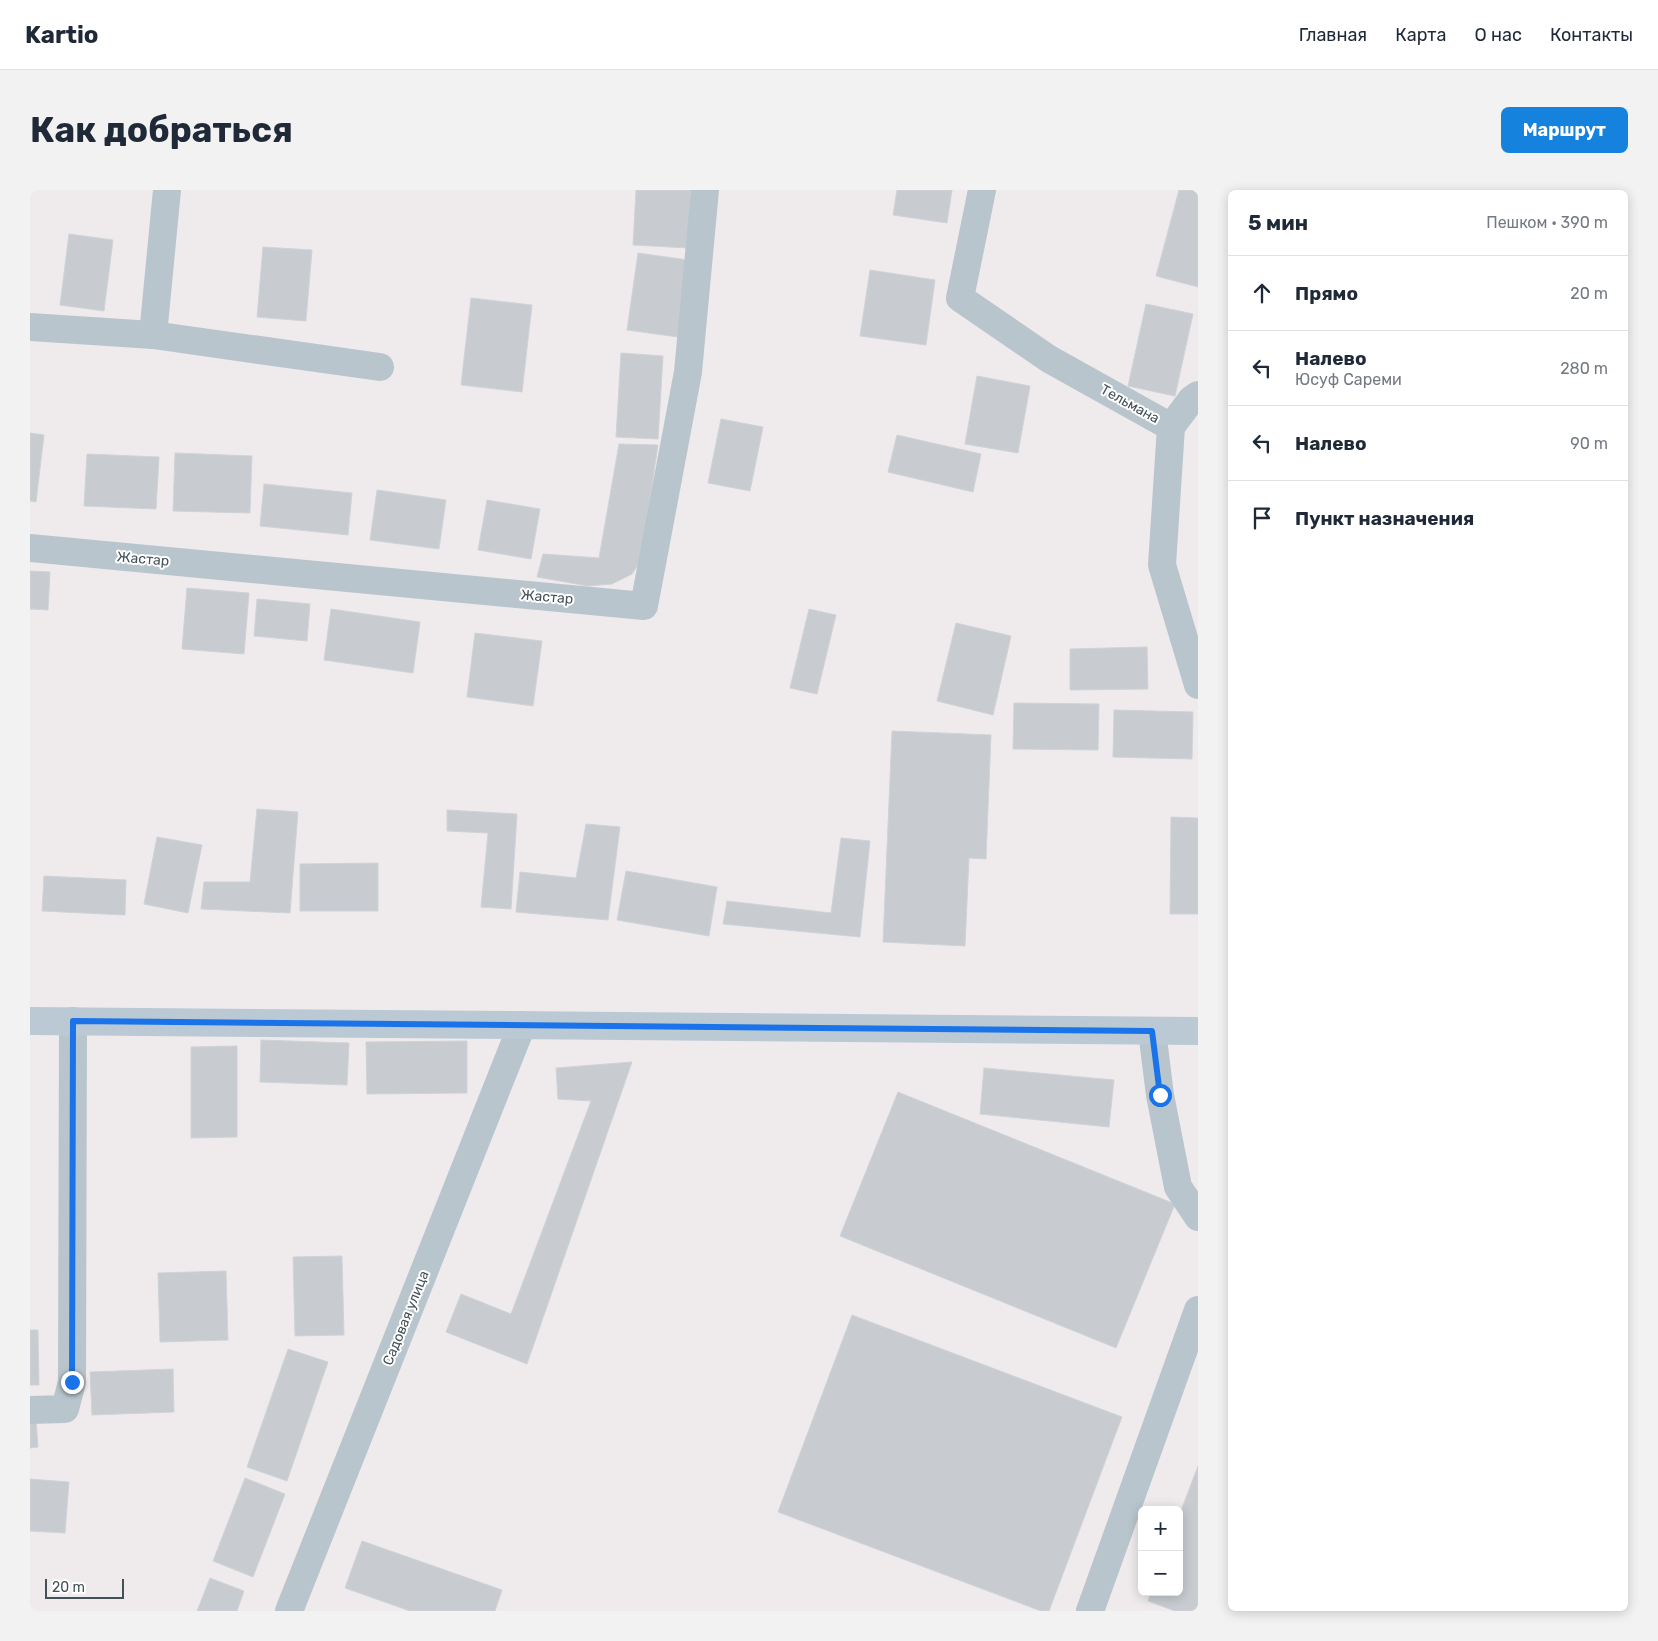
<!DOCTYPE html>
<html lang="ru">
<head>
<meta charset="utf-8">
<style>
	:root { --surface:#fff; --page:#f2f2f3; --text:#1f2937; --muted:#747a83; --line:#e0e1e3; --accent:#1582de }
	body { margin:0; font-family:Rubik,sans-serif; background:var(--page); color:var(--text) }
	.controls { position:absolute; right:15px; bottom:15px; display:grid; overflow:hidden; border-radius:8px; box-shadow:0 2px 12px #0003 }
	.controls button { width:45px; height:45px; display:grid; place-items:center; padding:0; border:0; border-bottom:1px solid var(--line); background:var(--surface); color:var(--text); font:25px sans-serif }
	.scale { position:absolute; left:15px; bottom:12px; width:79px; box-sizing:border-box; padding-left:5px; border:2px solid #445159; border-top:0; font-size:14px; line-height:18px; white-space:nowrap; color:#445159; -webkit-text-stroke:4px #fff; paint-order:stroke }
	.stop { position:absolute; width:15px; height:15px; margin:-11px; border:4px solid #1a73e8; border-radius:50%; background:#fff }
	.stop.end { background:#1a73e8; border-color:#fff; box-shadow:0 1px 5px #0008 }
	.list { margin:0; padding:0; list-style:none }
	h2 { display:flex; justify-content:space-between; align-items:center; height:65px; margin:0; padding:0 20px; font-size:21px }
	h2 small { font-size:16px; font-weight:400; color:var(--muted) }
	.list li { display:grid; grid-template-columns:32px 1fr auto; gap:15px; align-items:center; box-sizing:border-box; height:75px; padding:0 20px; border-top:1px solid var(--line) }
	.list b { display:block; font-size:19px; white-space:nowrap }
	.list p { margin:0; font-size:16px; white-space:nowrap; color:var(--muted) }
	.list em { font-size:16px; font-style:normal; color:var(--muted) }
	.icon { flex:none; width:28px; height:28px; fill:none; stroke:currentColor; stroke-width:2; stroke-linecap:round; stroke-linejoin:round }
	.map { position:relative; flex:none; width:1168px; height:1421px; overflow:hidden; border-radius:8px }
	header { display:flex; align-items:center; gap:30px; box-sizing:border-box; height:70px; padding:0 25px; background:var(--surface); border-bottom:1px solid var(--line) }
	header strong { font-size:24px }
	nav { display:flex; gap:28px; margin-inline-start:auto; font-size:18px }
	.intro { display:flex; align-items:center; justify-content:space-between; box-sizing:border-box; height:120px; padding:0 30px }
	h1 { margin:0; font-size:35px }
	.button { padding:12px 22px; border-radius:8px; background:var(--accent); color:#fff; font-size:18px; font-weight:700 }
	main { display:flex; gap:30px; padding:0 30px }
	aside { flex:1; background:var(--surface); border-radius:8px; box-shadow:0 2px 12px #0003 }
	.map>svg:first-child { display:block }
	.building { fill:#c8ccd1; stroke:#cfd3d8 }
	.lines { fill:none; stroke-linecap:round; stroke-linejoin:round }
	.street { stroke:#b9c5cc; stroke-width:28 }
	.secondary { stroke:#bbc9d4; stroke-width:28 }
	.route { stroke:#1a73e8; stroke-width:6 }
	.labels { text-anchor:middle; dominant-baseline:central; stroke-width:4; stroke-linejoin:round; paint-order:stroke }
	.street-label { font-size:14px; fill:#445159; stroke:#fff }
</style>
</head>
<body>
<header>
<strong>Kartio</strong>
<nav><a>Главная</a><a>Карта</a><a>О нас</a><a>Контакты</a></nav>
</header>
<div class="intro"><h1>Как добраться</h1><a class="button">Маршрут</a></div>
<main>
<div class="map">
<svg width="1168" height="1421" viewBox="0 0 1168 1421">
	<rect width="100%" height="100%" fill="#efebec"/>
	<g class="building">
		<polygon points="606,0 661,0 658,58 603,55"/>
		<polygon points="867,0 922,0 917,33 863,25"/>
		<polygon points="1149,0 1168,0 1168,97 1126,86"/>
		<polygon points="39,44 83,50 74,121 30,115"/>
		<polygon points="233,57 282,60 276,131 227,127"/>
		<polygon points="608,63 658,70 648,147 597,140"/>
		<polygon points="840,80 905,90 896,155 830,146"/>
		<polygon points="441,108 502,115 492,202 431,195"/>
		<polygon points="1116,114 1163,124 1145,206 1098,196"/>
		<polygon points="591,163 633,166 628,249 586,247"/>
		<polygon points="947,186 1000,196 988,263 935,254"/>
		<polygon points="691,229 733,237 720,301 678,293"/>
		<polygon points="0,243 14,245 6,312 0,311"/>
		<polygon points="867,245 951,264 943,302 858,282"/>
		<polygon points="589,254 628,255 611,370 602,384 582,394 558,396 507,387 513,364 569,368"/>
		<polygon points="145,263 222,266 220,323 143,321"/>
		<polygon points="57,264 129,267 126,319 54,316"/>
		<polygon points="234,294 322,303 318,345 230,336"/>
		<polygon points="347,300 416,310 409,359 340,350"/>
		<polygon points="457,310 510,319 501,369 448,360"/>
		<polygon points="0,381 20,382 18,420 0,419"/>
		<polygon points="157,398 219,403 214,464 152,459"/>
		<polygon points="227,409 280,414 277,451 224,446"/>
		<polygon points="301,419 390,432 383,483 294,470"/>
		<polygon points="779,419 806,425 787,504 760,498"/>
		<polygon points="926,433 981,446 963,525 907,511"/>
		<polygon points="445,443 512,451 503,516 437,507"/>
		<polygon points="1117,457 1118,499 1040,500 1040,459"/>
		<polygon points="984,513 1069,514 1068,560 983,559"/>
		<polygon points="1084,520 1163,522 1162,569 1083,567"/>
		<polygon points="862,541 961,545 956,669 939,668 935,756 853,752"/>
		<polygon points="227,619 268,622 260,723 171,719 174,692 220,692"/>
		<polygon points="417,620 487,624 481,719 451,717 458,643 417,641"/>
		<polygon points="1141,627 1168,628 1168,724 1140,724"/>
		<polygon points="556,634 590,637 578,730 486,722 490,682 546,688"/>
		<polygon points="127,647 172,655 158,723 114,714"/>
		<polygon points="811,648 840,651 830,747 693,734 697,711 801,723"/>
		<polygon points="348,673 348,721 270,721 270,674"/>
		<polygon points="596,681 687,697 679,746 587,730"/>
		<polygon points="14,686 96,690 95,725 12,721"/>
		<polygon points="231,850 319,853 317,895 230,892"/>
		<polygon points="437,851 437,903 337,904 336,852"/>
		<polygon points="207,856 207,947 161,948 161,857"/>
		<polygon points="602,872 497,1174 416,1142 431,1104 481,1124 561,911 528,909 526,878"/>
		<polygon points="954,878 1084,890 1079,937 950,924"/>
		<polygon points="868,902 1145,1014 1086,1158 810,1046"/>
		<polygon points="312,1066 314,1145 265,1146 263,1067"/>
		<polygon points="196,1081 198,1150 130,1152 128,1083"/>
		<polygon points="822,1125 1092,1227 1019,1421 1011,1421 748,1322"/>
		<polygon points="0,1140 8,1140 9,1195 0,1195"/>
		<polygon points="258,1159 298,1172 257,1291 217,1277"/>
		<polygon points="143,1179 144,1222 62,1225 60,1182"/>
		<polygon points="0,1230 6,1230 8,1257 0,1258"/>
		<polygon points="1168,1276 1168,1421 1145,1421 1118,1411 1121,1402 1149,1402 1149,1326"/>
		<polygon points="215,1288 255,1304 223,1387 183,1371"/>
		<polygon points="0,1289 39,1292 35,1343 0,1341"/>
		<polygon points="332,1351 472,1400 465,1421 380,1421 315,1398"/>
		<polygon points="180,1388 214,1401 207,1421 167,1421"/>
	</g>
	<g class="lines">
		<g class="street">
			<polyline points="952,0 930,108 1019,169 1141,237 1132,375 1168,495"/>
			<polyline points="0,137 123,145 350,177"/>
			<polyline points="123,145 137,0"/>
			<polyline points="1141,237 1161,210 1168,205"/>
			<polyline points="0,358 614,416 658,182 675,0"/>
			<polyline points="1122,841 1130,905 1148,997 1168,1027"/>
			<polyline points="0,1220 35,1219 42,1192 43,831"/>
			<polyline points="259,1421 492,835"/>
			<polyline points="1060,1421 1168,1120"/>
		</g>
		<polyline class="secondary" points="0,831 1168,841"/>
	</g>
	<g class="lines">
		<polyline class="route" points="42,1192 43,831 1122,841 1130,905"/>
	</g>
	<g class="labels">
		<g class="street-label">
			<text transform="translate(1100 214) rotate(29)">Тельмана</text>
			<text transform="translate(113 369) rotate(5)">Жастар</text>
			<text transform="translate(517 407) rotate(5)">Жастар</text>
			<text transform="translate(376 1128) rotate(-68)">Садовая улица</text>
		</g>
	</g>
</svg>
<div class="controls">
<button>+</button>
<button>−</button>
</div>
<div class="scale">20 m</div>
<div class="stop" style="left:1130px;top:905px"></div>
<div class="stop end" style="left:42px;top:1192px"></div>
</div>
<aside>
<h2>5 мин<small>Пешком · 390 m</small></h2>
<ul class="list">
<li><svg class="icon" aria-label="ahead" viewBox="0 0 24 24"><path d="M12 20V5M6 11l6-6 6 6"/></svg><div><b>Прямо</b></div><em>20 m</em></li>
<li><svg class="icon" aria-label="left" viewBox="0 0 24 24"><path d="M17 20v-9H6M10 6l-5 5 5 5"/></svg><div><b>Налево</b><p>Юсуф Сареми</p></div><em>280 m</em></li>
<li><svg class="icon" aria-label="left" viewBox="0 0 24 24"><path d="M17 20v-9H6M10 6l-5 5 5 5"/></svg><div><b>Налево</b></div><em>90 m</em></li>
<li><svg class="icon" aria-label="arrive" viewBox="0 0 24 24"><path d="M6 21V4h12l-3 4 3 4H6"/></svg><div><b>Пункт назначения</b></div></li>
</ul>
</aside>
</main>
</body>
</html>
